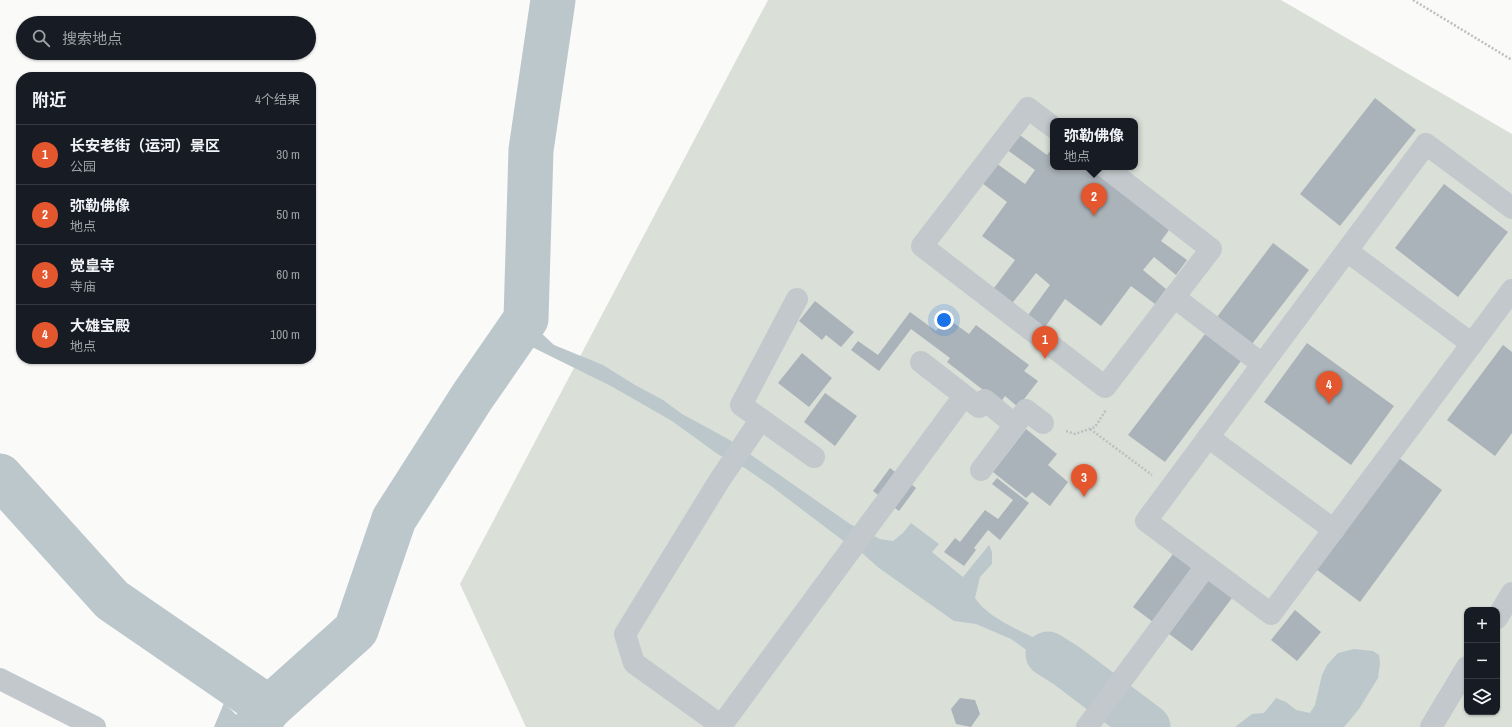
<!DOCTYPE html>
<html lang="zh">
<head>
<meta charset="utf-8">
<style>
	:root { --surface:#171b24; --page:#20242c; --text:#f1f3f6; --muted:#9ea1a6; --line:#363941; --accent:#e4572e }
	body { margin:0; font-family:"Archivo Narrow","Noto Sans SC",sans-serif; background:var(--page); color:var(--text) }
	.controls { position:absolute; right:12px; bottom:12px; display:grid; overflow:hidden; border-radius:8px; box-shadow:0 1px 3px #0004 }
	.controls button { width:36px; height:36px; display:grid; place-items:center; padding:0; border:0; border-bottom:1px solid var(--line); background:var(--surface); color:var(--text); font:20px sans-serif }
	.you { position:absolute; left:944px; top:320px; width:14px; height:14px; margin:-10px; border:3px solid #fff; border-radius:50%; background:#1a73e8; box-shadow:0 0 0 6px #1a73e833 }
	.badge { display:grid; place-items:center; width:26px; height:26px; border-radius:50%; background:var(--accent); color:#fff; font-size:13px; font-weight:700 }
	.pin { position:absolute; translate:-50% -33px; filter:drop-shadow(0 1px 2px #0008) }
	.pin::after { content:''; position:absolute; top:21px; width:14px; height:12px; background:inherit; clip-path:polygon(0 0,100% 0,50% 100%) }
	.popup { position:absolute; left:1050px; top:118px; width:88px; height:52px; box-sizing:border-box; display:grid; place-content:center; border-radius:8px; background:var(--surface); filter:drop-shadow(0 1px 3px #0005); font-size:13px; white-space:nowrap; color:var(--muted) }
	.popup b { font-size:15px; color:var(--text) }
	.popup::after { content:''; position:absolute; left:50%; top:100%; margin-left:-8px; border:8px solid transparent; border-top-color:var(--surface) }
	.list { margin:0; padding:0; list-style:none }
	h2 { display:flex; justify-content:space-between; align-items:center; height:52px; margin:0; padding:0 16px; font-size:17px }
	h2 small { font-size:13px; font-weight:400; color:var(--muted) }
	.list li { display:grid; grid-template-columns:26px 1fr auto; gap:12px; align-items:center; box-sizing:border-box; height:60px; padding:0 16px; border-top:1px solid var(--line) }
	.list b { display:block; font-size:15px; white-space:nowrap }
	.list p { margin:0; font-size:13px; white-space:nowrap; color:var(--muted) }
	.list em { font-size:13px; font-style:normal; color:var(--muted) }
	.icon { flex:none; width:22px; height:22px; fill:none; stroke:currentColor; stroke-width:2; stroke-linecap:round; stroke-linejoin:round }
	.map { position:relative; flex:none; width:1512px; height:727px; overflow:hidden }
	.search { position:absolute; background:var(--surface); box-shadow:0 1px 3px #0004; left:16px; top:16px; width:300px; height:44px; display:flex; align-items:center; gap:10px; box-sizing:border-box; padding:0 14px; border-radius:22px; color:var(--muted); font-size:15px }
	.panel { position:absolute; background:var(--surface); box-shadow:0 1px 3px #0004; left:16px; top:72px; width:300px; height:292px; border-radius:16px }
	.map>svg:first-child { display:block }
	.green { fill:#dadfd7; fill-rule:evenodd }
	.water { fill:#bbc7cb }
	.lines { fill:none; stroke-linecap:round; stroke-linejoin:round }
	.river { stroke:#bbc7cb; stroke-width:45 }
	.building { fill:#aab3b9 }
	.path { stroke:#bbbfc2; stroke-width:2.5; stroke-dasharray:2 2; stroke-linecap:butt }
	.minor { stroke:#c3c8cc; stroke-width:22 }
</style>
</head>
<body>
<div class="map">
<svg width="1512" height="727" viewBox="0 0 1512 727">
	<rect width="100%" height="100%" fill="#fafaf8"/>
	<path class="green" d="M768,0H1281L1512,134V727H526L460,584ZM1053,121H1135V167H1053ZM1467,610H1497V712H1467Z"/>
	<g class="water">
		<path d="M526,319L554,345L603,365L635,385L663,400L682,414L728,439L850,524L880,539L893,541L903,533L911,523L939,544L932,552L963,577L989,545L992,552V564L980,577L975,598C991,623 1040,638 1066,654C1079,662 1091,673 1103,682L1092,697L1011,639L976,624L954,621L879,568L862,553L841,539L771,486L745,468L719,455L672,421L611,386L534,348L510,343Z"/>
		<polygon points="1354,649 1373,651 1379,655 1380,663 1378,678 1359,709 1344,727 1235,727 1252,714 1264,713 1276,698 1286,702 1296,710 1310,713 1315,705 1322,675 1327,665 1338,653"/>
		<polygon points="224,703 249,727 214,727"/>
		<polygon points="1132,705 1164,727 1131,727 1121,719"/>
	</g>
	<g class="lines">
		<g class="river">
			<polyline points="0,476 112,600 269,708 255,727"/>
			<polyline points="1048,654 1067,666 1148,727"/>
			<polyline points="269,708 356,630 394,519 472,397 526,319 531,150 553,0"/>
		</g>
	</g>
	<g class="building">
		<polygon points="1375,98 1416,130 1340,226 1300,194"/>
		<polygon points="1017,133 1047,155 1053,147 1053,167 1092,167 1172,226 1161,241 1187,260 1176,275 1154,257 1143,270 1166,289 1155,304 1131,286 1101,326 1065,299 1043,330 1026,318 1050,285 1036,273 1010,306 991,292 1015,260 982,236 1007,202 982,183 996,163 1025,184 1035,170 1006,149"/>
		<polygon points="1444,184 1508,232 1458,297 1395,248"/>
		<polygon points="1273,243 1309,270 1252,344 1217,317"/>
		<polygon points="815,301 854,332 841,347 826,335 822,340 799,321"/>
		<polygon points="910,312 936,331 947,318 969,334 976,325 1029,365 1024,371 1038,381 1018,407 1005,396 1000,403 947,362 950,358 911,329 879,371 851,350 858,341 878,355"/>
		<polygon points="1205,334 1241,361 1165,462 1128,435"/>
		<polygon points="1307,343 1394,406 1351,465 1264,402"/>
		<polygon points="1503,345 1512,352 1512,433 1495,456 1447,420"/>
		<polygon points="802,353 832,378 809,407 778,383"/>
		<polygon points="825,393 857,416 835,446 804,422"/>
		<polygon points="1026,429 1057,454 1048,465 1068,482 1050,506 1032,492 1026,498 993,472"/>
		<polygon points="1399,458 1442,490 1360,602 1316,569"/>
		<polygon points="890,468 916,488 899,511 873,491"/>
		<polygon points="997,478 1029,503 1000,540 988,530 974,548 976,550 964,566 944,552 955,538 960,542 985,510 998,519 1013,500 992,484"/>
		<polygon points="1173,554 1232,598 1192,651 1133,607"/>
		<polygon points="1295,610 1321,632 1297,661 1271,640"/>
		<polygon points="960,698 975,700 980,714 971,727 956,724 951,709"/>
	</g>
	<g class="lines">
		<g class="path">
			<polyline points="1413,0 1512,60"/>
			<polyline points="1090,429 1152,475"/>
			<polyline points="1066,431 1075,434 1095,427 1106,410"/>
		</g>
		<g class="minor">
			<polyline points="1053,127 1028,108 922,246 1105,387 1211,249 1105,167"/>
			<polyline points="1512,208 1426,144 1146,521 1271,614 1512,290"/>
			<polyline points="1347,251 1472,344"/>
			<polyline points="1174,297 1262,364"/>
			<polyline points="797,299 741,405 814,457"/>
			<polyline points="921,362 979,407 985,400 1015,425"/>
			<polyline points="1208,437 1334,530"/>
			<polyline points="981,470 1026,410 1043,423"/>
			<polyline points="1497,618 1512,593"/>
			<polyline points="0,679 95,727"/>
			<polyline points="721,726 964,396"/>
			<polyline points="723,727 634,663 625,634 719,481 761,419"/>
			<polyline points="1087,727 1206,566"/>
			<polyline points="1431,727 1467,667"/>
		</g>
	</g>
</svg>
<div class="controls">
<button>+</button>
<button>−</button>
<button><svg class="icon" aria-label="layers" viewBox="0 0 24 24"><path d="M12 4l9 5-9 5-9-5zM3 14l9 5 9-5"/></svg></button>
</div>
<div class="you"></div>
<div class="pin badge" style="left:1045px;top:359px">1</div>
<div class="pin badge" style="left:1094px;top:216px">2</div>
<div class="popup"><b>弥勒佛像</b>地点</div>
<div class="pin badge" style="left:1084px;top:497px">3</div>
<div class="pin badge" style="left:1329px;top:404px">4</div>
<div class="search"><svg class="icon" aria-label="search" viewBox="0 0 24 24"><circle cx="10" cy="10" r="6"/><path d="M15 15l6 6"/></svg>搜索地点</div>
<section class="panel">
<h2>附近<small>4个结果</small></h2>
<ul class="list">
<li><span class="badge">1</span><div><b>长安老街（运河）景区</b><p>公园</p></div><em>30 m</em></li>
<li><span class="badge">2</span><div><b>弥勒佛像</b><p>地点</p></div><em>50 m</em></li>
<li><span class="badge">3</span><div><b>觉皇寺</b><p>寺庙</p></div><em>60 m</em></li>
<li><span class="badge">4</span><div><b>大雄宝殿</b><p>地点</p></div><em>100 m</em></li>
</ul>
</section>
</div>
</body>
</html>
